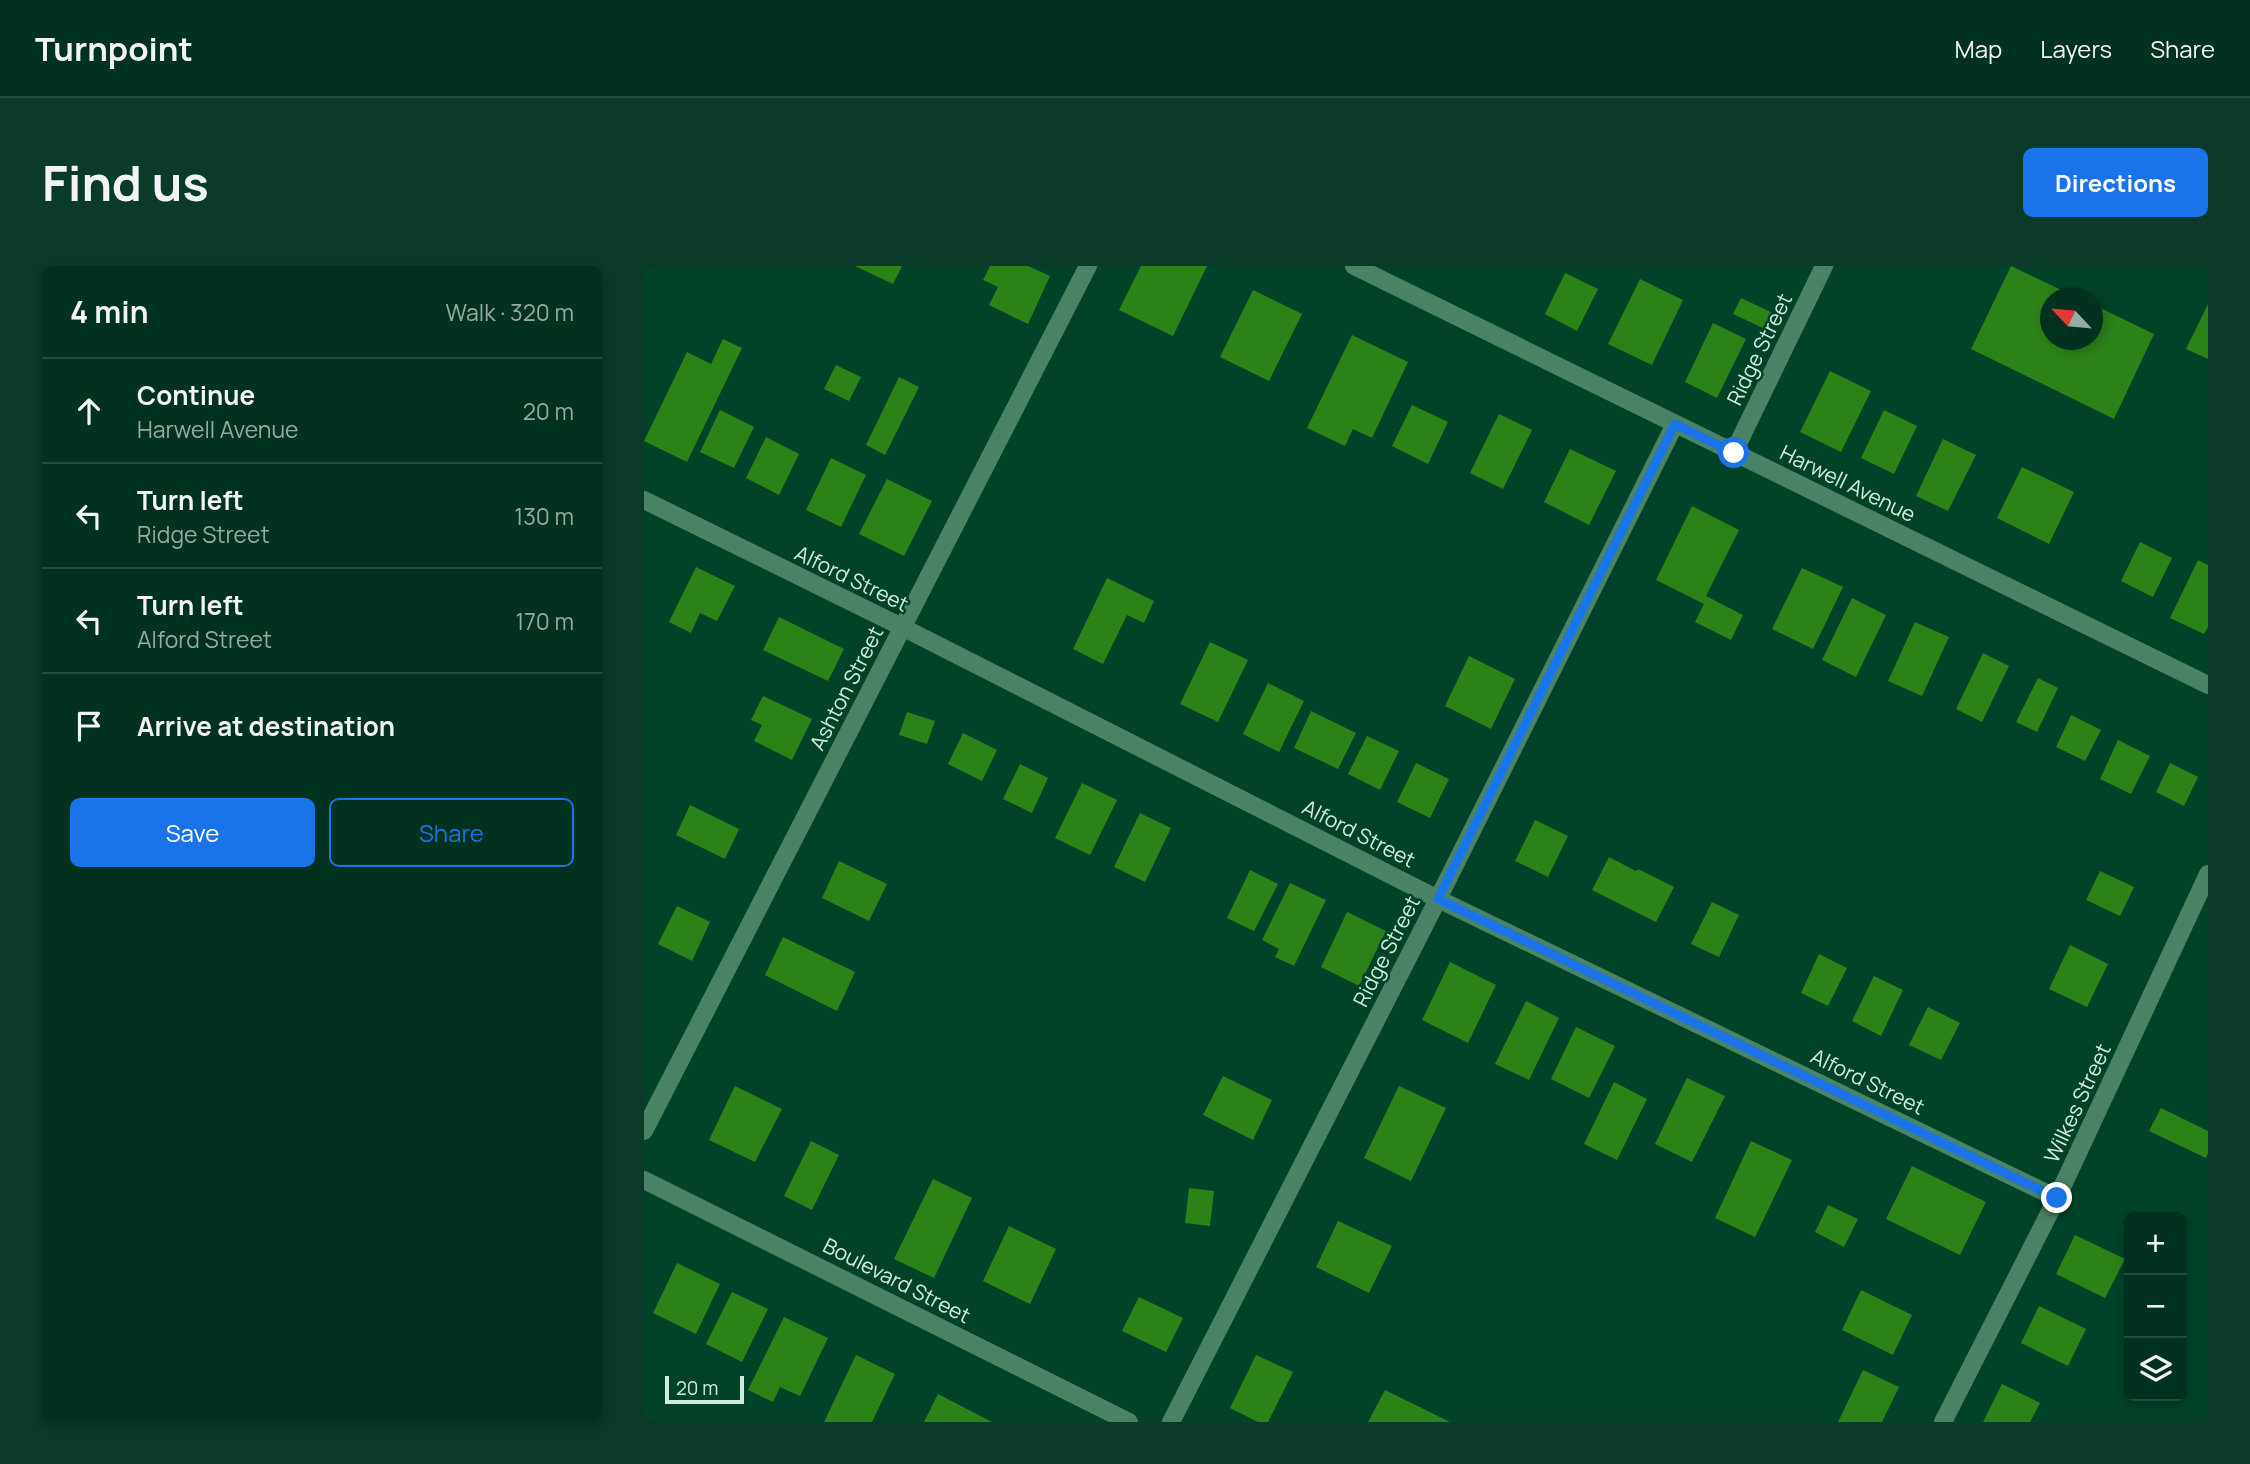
<!DOCTYPE html>
<html lang="en">
<head>
<meta charset="utf-8">
<style>
	:root { --surface:#00321f; --page:#0a3a28; --text:#f1f3f6; --muted:#95aaa4; --line:#224d3d; --accent:#1a73e8 }
	body { margin:0; font-family:Manrope,sans-serif; background:var(--page); color:var(--text) }
	.controls { position:absolute; right:21px; bottom:21px; display:grid; overflow:hidden; border-radius:10px; box-shadow:0 4px 10px #0003 }
	.controls button { width:63px; height:63px; display:grid; place-items:center; padding:0; border:0; border-bottom:2px solid var(--line); background:var(--surface); color:var(--text); font:35px sans-serif }
	.compass { position:absolute; left:1396px; top:21px; width:63px; height:63px; border-radius:50%; background:var(--surface); box-shadow:0 4px 10px #0003; rotate:296deg }
	.scale { position:absolute; left:21px; bottom:18px; width:79px; box-sizing:border-box; padding-left:7px; border:4px solid #d0eddc; border-top:0; font-size:19px; line-height:24px; white-space:nowrap; color:#d0eddc; -webkit-text-stroke:5px #004329; paint-order:stroke }
	.stop { position:absolute; width:21px; height:21px; margin:-16px; border:5px solid #1a73e8; border-radius:50%; background:#fff }
	.stop.end { background:#1a73e8; border-color:#fff; box-shadow:0 2px 7px #0008 }
	.list { margin:0; padding:0; list-style:none }
	h2 { display:flex; justify-content:space-between; align-items:center; height:91px; margin:0; padding:0 28px; font-size:30px }
	h2 small { font-size:23px; font-weight:400; color:var(--muted) }
	.list li { display:grid; grid-template-columns:46px 1fr auto; gap:21px; align-items:center; box-sizing:border-box; height:105px; padding:0 28px; border-top:2px solid var(--line) }
	.list b { display:block; font-size:26px; white-space:nowrap }
	.list p { margin:0; font-size:23px; white-space:nowrap; color:var(--muted) }
	.list em { font-size:23px; font-style:normal; color:var(--muted) }
	.actions { display:flex; gap:14px; padding:21px 28px }
	.actions a { flex:1; padding:16px 0; border:2px solid var(--accent); border-radius:10px; text-align:center; font-size:24px; color:var(--accent) }
	.actions .main { background:var(--accent); color:#fff }
	.icon { flex:none; width:38px; height:38px; fill:none; stroke:currentColor; stroke-width:2; stroke-linecap:round; stroke-linejoin:round }
	.map { position:relative; flex:none; width:1564px; height:1156px; overflow:hidden; border-radius:10px }
	header { display:flex; align-items:center; gap:42px; box-sizing:border-box; height:98px; padding:0 35px; background:var(--surface); border-bottom:2px solid var(--line) }
	header strong { font-size:33px }
	nav { display:flex; gap:38px; margin-inline-start:auto; font-size:24px }
	.intro { display:flex; align-items:center; justify-content:space-between; box-sizing:border-box; height:168px; padding:0 42px }
	h1 { margin:0; font-size:49px }
	.button { padding:18px 32px; border-radius:10px; background:var(--accent); color:#fff; font-size:24px; font-weight:700 }
	main { display:flex; gap:42px; padding:0 42px }
	aside { flex:1; background:var(--surface); border-radius:10px; box-shadow:0 4px 10px #0003 }
	.map>svg:first-child { display:block }
	.building { fill:#2b8217 }
	.lines { fill:none; stroke-linecap:round; stroke-linejoin:round }
	.minor { stroke:#488365; stroke-width:18 }
	.route { stroke:#1a73e8; stroke-width:9 }
	.labels { text-anchor:middle; dominant-baseline:central; stroke-width:5; stroke-linejoin:round; paint-order:stroke }
	.street-label { font-size:21px; fill:#d0eddc; stroke:#004329 }
</style>
</head>
<body>
<header>
<strong>Turnpoint</strong>
<nav><a>Map</a><a>Layers</a><a>Share</a></nav>
</header>
<div class="intro"><h1>Find us</h1><a class="button">Directions</a></div>
<main>
<aside>
<h2>4 min<small>Walk · 320 m</small></h2>
<ul class="list">
<li><svg class="icon" aria-label="ahead" viewBox="0 0 24 24"><path d="M12 20V5M6 11l6-6 6 6"/></svg><div><b>Continue</b><p>Harwell Avenue</p></div><em>20 m</em></li>
<li><svg class="icon" aria-label="left" viewBox="0 0 24 24"><path d="M17 20v-9H6M10 6l-5 5 5 5"/></svg><div><b>Turn left</b><p>Ridge Street</p></div><em>130 m</em></li>
<li><svg class="icon" aria-label="left" viewBox="0 0 24 24"><path d="M17 20v-9H6M10 6l-5 5 5 5"/></svg><div><b>Turn left</b><p>Alford Street</p></div><em>170 m</em></li>
<li><svg class="icon" aria-label="arrive" viewBox="0 0 24 24"><path d="M6 21V4h12l-3 4 3 4H6"/></svg><div><b>Arrive at destination</b></div></li>
</ul>
<div class="actions"><a class="main">Save</a><a>Share</a></div>
</aside>
<div class="map">
<svg width="1564" height="1156" viewBox="0 0 1564 1156">
	<rect width="100%" height="100%" fill="#004329"/>
	<g class="building">
		<polygon points="211,0 258,0 249,18"/>
		<polygon points="346,0 384,0 406,10 384,58 345,39 354,21 339,14"/>
		<polygon points="497,0 563,0 529,70 475,44"/>
		<polygon points="1367,0 1434,32 1406,32 1406,74 1448,74 1448,38 1510,68 1470,153 1327,83"/>
		<polygon points="921,7 954,23 933,65 901,48"/>
		<polygon points="996,13 1039,34 1008,99 964,78"/>
		<polygon points="609,24 658,48 625,115 576,91"/>
		<polygon points="1097,32 1129,47 1121,63 1089,48"/>
		<polygon points="1564,38 1564,93 1542,83"/>
		<polygon points="1069,57 1102,73 1073,132 1041,116"/>
		<polygon points="708,69 764,96 728,172 709,163 701,180 663,162"/>
		<polygon points="79,73 98,82 43,196 0,175 43,86 67,98"/>
		<polygon points="192,99 217,111 205,135 180,123"/>
		<polygon points="1186,105 1227,125 1197,186 1156,166"/>
		<polygon points="255,111 275,121 241,189 222,179"/>
		<polygon points="768,139 804,156 784,198 748,180"/>
		<polygon points="76,144 110,161 90,202 56,186"/>
		<polygon points="1240,144 1273,160 1250,208 1217,192"/>
		<polygon points="855,148 888,164 859,223 826,207"/>
		<polygon points="122,171 155,188 135,229 102,212"/>
		<polygon points="1299,173 1332,189 1304,245 1272,230"/>
		<polygon points="926,183 972,205 945,259 900,236"/>
		<polygon points="187,192 222,209 197,261 162,244"/>
		<polygon points="1378,201 1430,226 1405,278 1353,252"/>
		<polygon points="243,213 288,235 260,290 215,268"/>
		<polygon points="1048,240 1095,264 1062,330 1099,349 1087,374 1051,356 1060,338 1012,314"/>
		<polygon points="1496,276 1528,292 1509,331 1477,315"/>
		<polygon points="1554,294 1564,299 1564,361 1560,368 1526,352"/>
		<polygon points="52,301 91,320 73,355 56,347 47,367 25,356"/>
		<polygon points="1158,302 1199,321 1169,383 1128,363"/>
		<polygon points="463,312 510,335 500,357 483,349 459,398 429,383"/>
		<polygon points="1208,332 1242,349 1212,411 1178,394"/>
		<polygon points="135,351 200,383 184,415 119,384"/>
		<polygon points="1271,356 1305,371 1278,430 1244,415"/>
		<polygon points="566,376 604,394 574,456 536,438"/>
		<polygon points="1339,387 1365,400 1338,456 1312,443"/>
		<polygon points="825,390 871,413 847,463 801,440"/>
		<polygon points="1394,412 1414,422 1393,466 1372,456"/>
		<polygon points="624,417 660,435 635,486 599,468"/>
		<polygon points="119,430 168,453 148,494 110,475 118,459 107,454"/>
		<polygon points="667,445 712,467 694,503 650,482"/>
		<polygon points="263,446 291,455 283,478 255,469"/>
		<polygon points="1427,449 1457,464 1441,495 1412,481"/>
		<polygon points="319,467 353,484 338,515 304,498"/>
		<polygon points="723,470 755,485 736,524 704,508"/>
		<polygon points="1474,474 1506,490 1487,528 1456,513"/>
		<polygon points="772,497 805,513 786,552 753,536"/>
		<polygon points="1526,497 1554,511 1540,540 1512,526"/>
		<polygon points="376,498 404,512 388,547 359,533"/>
		<polygon points="438,517 473,534 446,589 411,572"/>
		<polygon points="46,539 95,563 81,593 32,569"/>
		<polygon points="496,547 527,562 501,616 470,601"/>
		<polygon points="891,554 924,570 904,611 871,595"/>
		<polygon points="965,591 992,605 994,603 1030,621 1012,656 948,624"/>
		<polygon points="195,595 243,618 225,655 178,632"/>
		<polygon points="606,604 634,618 610,665 583,652"/>
		<polygon points="1456,605 1490,621 1476,650 1442,634"/>
		<polygon points="646,617 682,634 650,700 631,691 635,683 618,674"/>
		<polygon points="1068,636 1095,649 1075,691 1047,678"/>
		<polygon points="33,640 66,656 48,695 14,678"/>
		<polygon points="703,646 742,665 715,720 677,701"/>
		<polygon points="139,671 211,706 193,745 121,709"/>
		<polygon points="1426,679 1464,698 1443,741 1405,723"/>
		<polygon points="1175,688 1203,702 1184,740 1157,727"/>
		<polygon points="806,696 852,719 824,777 778,754"/>
		<polygon points="1230,710 1259,724 1237,770 1208,755"/>
		<polygon points="882,735 915,752 885,814 851,798"/>
		<polygon points="1284,741 1316,757 1297,794 1265,779"/>
		<polygon points="932,761 971,780 945,832 907,813"/>
		<polygon points="579,810 628,834 609,874 559,849"/>
		<polygon points="1043,812 1081,830 1048,896 1011,878"/>
		<polygon points="970,816 1003,833 973,894 940,878"/>
		<polygon points="91,820 138,843 111,896 65,874"/>
		<polygon points="755,820 802,842 767,915 720,892"/>
		<polygon points="1517,842 1564,865 1564,887 1562,892 1505,865"/>
		<polygon points="167,875 195,889 168,944 140,930"/>
		<polygon points="1107,875 1148,894 1111,971 1071,952"/>
		<polygon points="1268,900 1342,936 1316,989 1242,953"/>
		<polygon points="289,913 328,932 290,1012 250,993"/>
		<polygon points="545,922 570,925 566,960 541,957"/>
		<polygon points="1184,939 1214,953 1200,981 1171,966"/>
		<polygon points="694,955 748,980 725,1027 672,1001"/>
		<polygon points="365,960 412,983 386,1038 339,1015"/>
		<polygon points="1431,969 1481,993 1461,1032 1412,1008"/>
		<polygon points="33,997 76,1018 52,1068 9,1047"/>
		<polygon points="1217,1024 1268,1049 1249,1089 1198,1064"/>
		<polygon points="88,1026 124,1043 98,1096 62,1078"/>
		<polygon points="495,1031 539,1052 522,1086 478,1065"/>
		<polygon points="1395,1040 1442,1063 1424,1100 1377,1077"/>
		<polygon points="140,1051 184,1072 156,1130 136,1121 129,1136 104,1124"/>
		<polygon points="212,1089 251,1108 228,1156 180,1156"/>
		<polygon points="612,1089 649,1106 624,1156 614,1156 586,1142"/>
		<polygon points="1219,1104 1255,1121 1238,1156 1194,1156"/>
		<polygon points="1358,1118 1396,1137 1386,1156 1339,1156"/>
		<polygon points="741,1124 806,1156 724,1156"/>
		<polygon points="294,1128 348,1156 280,1156"/>
	</g>
	<g class="lines">
		<g class="minor">
			<polyline points="710,0 1564,419"/>
			<polyline points="1090,186 1180,0"/>
			<polyline points="0,234 258,361 794,633 1413,932"/>
			<polyline points="0,865 444,0"/>
			<polyline points="0,914 485,1156"/>
			<polyline points="527,1156 794,633 1031,158"/>
			<polyline points="1299,1156 1413,932 1564,608"/>
		</g>
	</g>
	<g class="lines">
		<polyline class="route" points="1090,187 1031,158 794,633 1413,932"/>
	</g>
	<g class="labels">
		<g class="street-label">
			<text transform="translate(1115 83) rotate(-64)">Ridge Street</text>
			<text transform="translate(1204 217) rotate(26)">Harwell Avenue</text>
			<text transform="translate(208 312) rotate(26)">Alford Street</text>
			<text transform="translate(202 422) rotate(-63)">Ashton Street</text>
			<text transform="translate(715 567) rotate(27)">Alford Street</text>
			<text transform="translate(742 685) rotate(-63)">Ridge Street</text>
			<text transform="translate(1224 815) rotate(26)">Alford Street</text>
			<text transform="translate(1433 837) rotate(-65)">Wilkes Street</text>
			<text transform="translate(253 1014) rotate(27)">Boulevard Street</text>
		</g>
	</g>
</svg>
<div class="controls">
<button>+</button>
<button>−</button>
<button><svg class="icon" aria-label="layers" viewBox="0 0 24 24"><path d="M12 4l9 5-9 5-9-5zM3 14l9 5 9-5"/></svg></button>
</div>
<svg class="compass" viewBox="-18 -18 36 36"><path d="M0-13l5 13h-10z" fill="#e53935"/><path d="M0 13l5-13h-10z" fill="#95aaa4"/></svg>
<div class="scale">20 m</div>
<div class="stop" style="left:1090px;top:187px"></div>
<div class="stop end" style="left:1413px;top:932px"></div>
</div>
</main>
</body>
</html>
